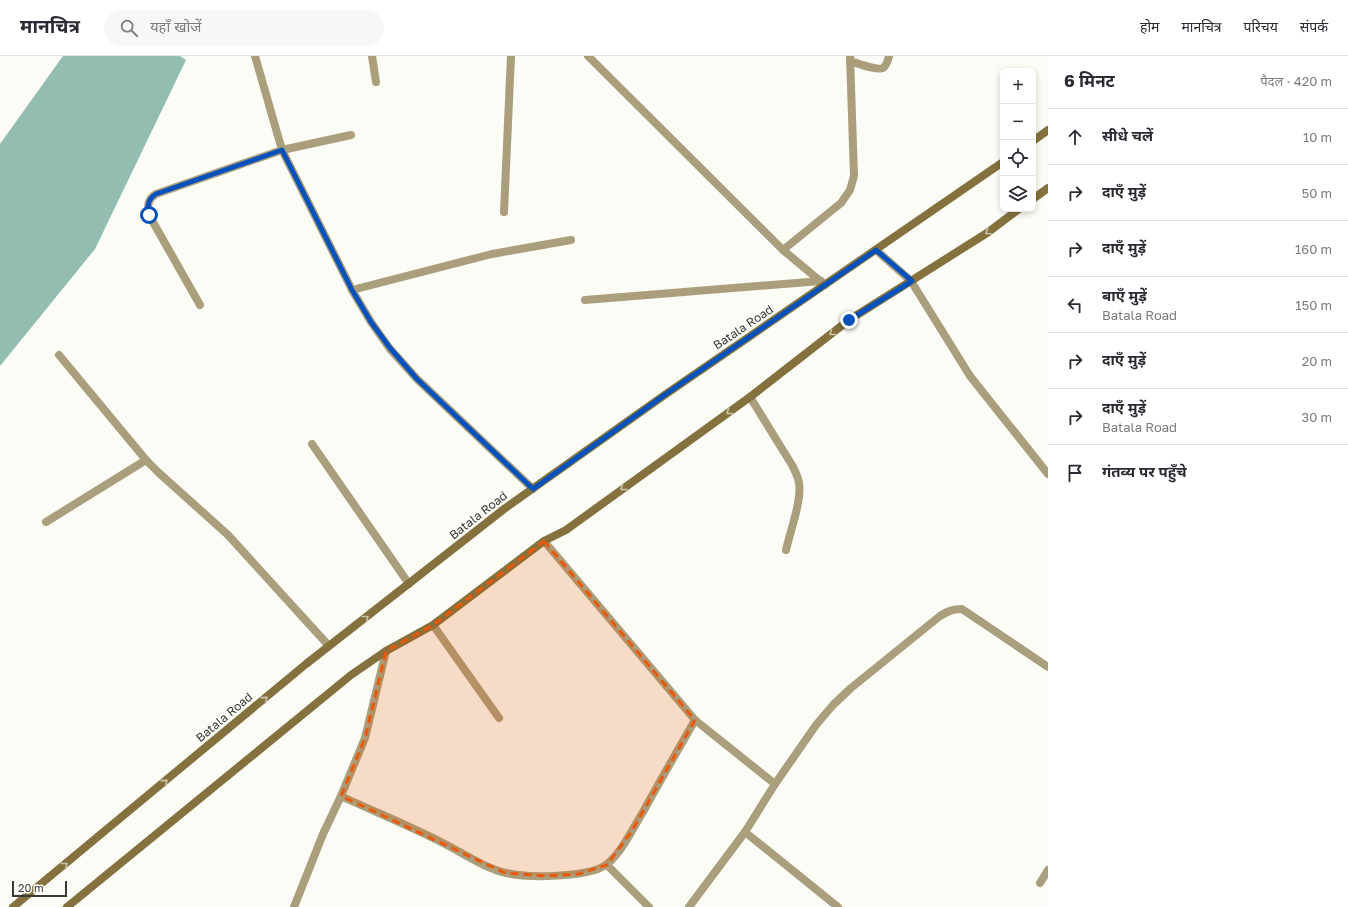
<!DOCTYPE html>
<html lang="hi">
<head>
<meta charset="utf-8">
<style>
	:root { --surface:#fff; --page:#f7f7f7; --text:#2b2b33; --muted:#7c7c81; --line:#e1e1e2 }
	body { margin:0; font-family:"Golos Text","Noto Sans Devanagari",sans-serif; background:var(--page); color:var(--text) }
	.controls { position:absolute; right:12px; top:12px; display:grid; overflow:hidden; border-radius:8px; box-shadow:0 2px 6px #0003 }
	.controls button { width:36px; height:36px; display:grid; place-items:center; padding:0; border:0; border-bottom:1px solid var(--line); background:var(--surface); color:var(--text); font:20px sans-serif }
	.scale { position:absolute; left:12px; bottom:10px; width:55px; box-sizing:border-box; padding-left:4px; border:2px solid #393a37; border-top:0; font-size:11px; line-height:14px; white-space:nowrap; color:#393a37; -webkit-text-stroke:3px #fafcf5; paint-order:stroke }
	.stop { position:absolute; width:12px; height:12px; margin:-9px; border:3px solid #0651bb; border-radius:50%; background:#fff }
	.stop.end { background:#0651bb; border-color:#fff; box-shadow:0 1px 4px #0008 }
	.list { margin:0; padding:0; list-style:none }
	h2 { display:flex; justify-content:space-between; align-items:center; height:52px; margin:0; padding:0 16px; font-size:17px }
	h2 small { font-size:13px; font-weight:400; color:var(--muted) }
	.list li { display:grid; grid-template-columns:26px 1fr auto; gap:12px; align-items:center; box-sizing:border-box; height:56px; padding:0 16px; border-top:1px solid var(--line) }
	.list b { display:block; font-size:15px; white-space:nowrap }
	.list p { margin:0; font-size:13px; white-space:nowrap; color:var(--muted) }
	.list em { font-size:13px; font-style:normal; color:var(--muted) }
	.icon { flex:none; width:22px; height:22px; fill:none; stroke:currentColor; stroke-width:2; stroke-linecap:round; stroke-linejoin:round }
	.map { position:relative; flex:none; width:1048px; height:851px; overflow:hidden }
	header { display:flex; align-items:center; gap:24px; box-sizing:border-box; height:56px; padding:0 20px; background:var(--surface); border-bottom:1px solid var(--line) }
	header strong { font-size:19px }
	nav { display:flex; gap:22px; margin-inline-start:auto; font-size:14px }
	.search { width:280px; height:36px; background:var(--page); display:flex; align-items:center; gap:10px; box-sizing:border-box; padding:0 14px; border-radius:22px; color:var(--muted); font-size:15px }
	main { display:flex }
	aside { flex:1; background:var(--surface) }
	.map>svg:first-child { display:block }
	.water { fill:#93bdb0 }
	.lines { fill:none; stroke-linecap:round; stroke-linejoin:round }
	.street { stroke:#ab9e7c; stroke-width:8 }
	.secondary { stroke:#84713e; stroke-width:8 }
	.oneway { stroke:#cbc4ac }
	.route { stroke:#0651bb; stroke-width:5 }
	.marked { fill:#e8590c; fill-opacity:0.2; stroke:#e8590c; stroke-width:3; stroke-dasharray:8 5; stroke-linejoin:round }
	.labels { text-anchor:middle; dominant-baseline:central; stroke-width:3; stroke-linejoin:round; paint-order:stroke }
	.street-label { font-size:12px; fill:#393a37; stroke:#fafcf5 }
</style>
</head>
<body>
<header>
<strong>मानचित्र</strong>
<div class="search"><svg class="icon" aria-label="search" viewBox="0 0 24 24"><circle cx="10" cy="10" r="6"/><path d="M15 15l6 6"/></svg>यहाँ खोजें</div>
<nav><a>होम</a><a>मानचित्र</a><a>परिचय</a><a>संपर्क</a></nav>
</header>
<main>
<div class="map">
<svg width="1048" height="851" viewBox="0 0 1048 851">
	<rect width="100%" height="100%" fill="#fafcf5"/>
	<polygon class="water" points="63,0 180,0 186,4 95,193 0,310 0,88"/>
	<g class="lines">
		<g class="street">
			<polyline points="255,0 282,94 352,234 371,266 390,293 417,323 533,433"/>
			<polyline points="372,0 376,26"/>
			<polyline points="588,0 783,194 825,229"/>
			<path d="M850,5C857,7 877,15 883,12C887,9 888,4 889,0"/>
			<polyline points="504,156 511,0"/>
			<polyline points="783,194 841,147 850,134 854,120 850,0"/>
			<polyline points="876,194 911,225 970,320 1048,418"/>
			<polyline points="352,234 492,198 571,184"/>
			<polyline points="585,244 821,225"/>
			<path d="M200,249L149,159C147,149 148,143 156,138L282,94L351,79"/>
			<polyline points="59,299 146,404 159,417 228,479 329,590"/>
			<path d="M750,341L792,409C795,415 798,420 799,427C802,444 790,476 786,494"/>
			<polyline points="312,388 409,528"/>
			<polyline points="46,466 146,404"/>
			<path d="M544,485L695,664L775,728L816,669L833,649L851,632L940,560C948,555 953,553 962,553L1048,611"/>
			<polyline points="433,569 499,662"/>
			<polyline points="775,728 745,776 838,851"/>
			<path d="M341,740C375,756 410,770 443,787C463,797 484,812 506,817C527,822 590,822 607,808C622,796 633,772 643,756C660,725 678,694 695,664"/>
			<polyline points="607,809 649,851"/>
			<polyline points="1040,827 1048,814"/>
			<polyline points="294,851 323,778 341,740 365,682 386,595"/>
			<polyline points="689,851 745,776"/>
		</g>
		<g class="secondary">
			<polyline points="1033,85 1048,74"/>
			<polyline points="1033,143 1048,132"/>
			<polyline points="13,851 306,608 504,453 666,338 1003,106"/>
			<polyline points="67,851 351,619 386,595 433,569 544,485 566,474 750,341 849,264 987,177 1019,153"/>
		</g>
	</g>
	<defs><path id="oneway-chevron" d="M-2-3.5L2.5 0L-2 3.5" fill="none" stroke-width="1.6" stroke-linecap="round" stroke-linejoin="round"/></defs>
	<g class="oneway">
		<use href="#oneway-chevron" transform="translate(988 176) rotate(145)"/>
		<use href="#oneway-chevron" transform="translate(832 277) rotate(142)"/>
		<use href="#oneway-chevron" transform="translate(729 356) rotate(144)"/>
		<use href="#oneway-chevron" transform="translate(623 432) rotate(144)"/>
		<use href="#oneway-chevron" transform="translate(366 562) rotate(-38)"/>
		<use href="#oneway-chevron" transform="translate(265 643) rotate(-40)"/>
		<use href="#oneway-chevron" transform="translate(165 726) rotate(-40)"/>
		<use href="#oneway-chevron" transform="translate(65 809) rotate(-39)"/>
	</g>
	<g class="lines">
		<path class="route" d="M149,159C147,149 148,143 156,138L282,94L352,234L371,266L390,292L417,323L533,433L666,338L876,194L912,225L849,264"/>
	</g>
	<path class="marked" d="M544,485L695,664L632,775L607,809L579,818L546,820L505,817L341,740L365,682L386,595L433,569Z"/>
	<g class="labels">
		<g class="street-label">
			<text transform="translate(743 271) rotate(-34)">Batala Road</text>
			<text transform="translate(478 459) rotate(-38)">Batala Road</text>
			<text transform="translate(224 661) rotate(-40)">Batala Road</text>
		</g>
	</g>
</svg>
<div class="controls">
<button>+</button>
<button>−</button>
<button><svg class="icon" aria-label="locate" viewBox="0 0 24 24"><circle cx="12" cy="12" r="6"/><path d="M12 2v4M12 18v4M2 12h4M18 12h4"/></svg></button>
<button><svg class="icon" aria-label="layers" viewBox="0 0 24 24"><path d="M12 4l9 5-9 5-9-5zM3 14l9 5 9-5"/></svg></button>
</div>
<div class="scale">20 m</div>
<div class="stop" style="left:149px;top:159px"></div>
<div class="stop end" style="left:849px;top:264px"></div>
</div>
<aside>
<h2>6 मिनट<small>पैदल · 420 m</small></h2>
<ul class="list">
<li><svg class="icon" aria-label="ahead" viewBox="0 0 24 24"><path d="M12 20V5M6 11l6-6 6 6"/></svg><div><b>सीधे चलें</b></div><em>10 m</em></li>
<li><svg class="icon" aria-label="right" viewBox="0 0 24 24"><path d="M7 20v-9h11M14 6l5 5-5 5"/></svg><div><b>दाएँ मुड़ें</b></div><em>50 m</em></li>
<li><svg class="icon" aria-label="right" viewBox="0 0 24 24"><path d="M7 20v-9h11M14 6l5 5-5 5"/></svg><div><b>दाएँ मुड़ें</b></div><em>160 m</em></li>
<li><svg class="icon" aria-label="left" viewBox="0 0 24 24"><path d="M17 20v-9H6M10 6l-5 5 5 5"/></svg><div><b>बाएँ मुड़ें</b><p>Batala Road</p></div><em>150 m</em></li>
<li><svg class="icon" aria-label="right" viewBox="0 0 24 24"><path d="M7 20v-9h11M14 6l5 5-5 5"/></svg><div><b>दाएँ मुड़ें</b></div><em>20 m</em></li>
<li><svg class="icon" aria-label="right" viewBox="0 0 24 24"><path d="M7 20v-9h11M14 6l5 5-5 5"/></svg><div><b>दाएँ मुड़ें</b><p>Batala Road</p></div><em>30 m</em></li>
<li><svg class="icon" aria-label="arrive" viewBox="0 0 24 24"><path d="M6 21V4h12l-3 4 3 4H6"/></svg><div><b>गंतव्य पर पहुँचे</b></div></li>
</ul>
</aside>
</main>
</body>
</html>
